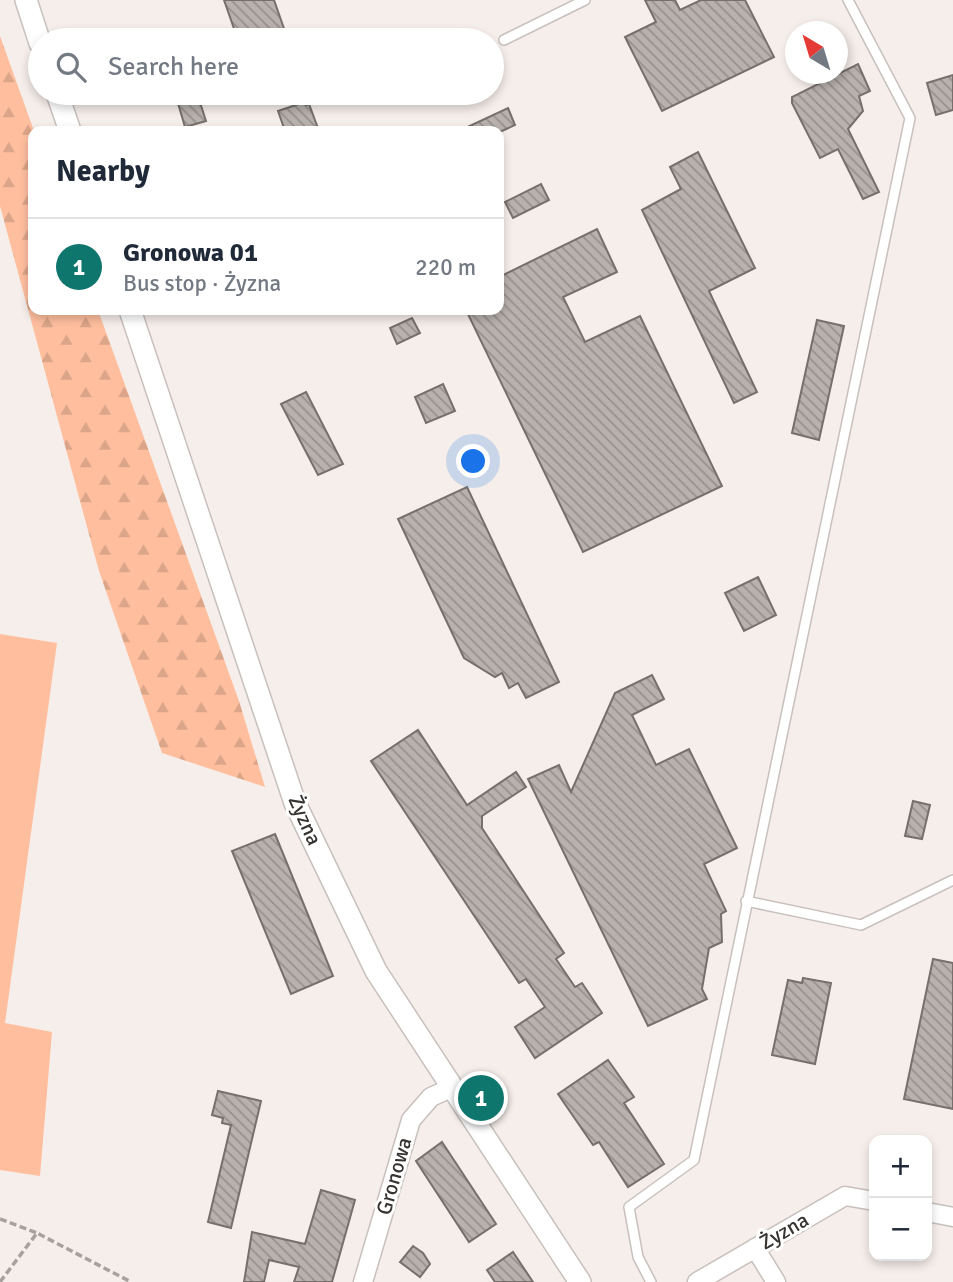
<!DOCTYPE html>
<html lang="en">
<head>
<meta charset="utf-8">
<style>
	:root { --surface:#fff; --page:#f2f2f3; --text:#1f2937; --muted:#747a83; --line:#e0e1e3; --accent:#0f766e }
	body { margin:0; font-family:Signika,sans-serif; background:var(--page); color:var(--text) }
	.controls { position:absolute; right:21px; bottom:21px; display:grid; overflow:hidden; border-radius:14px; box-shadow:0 4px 10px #0003 }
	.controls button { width:63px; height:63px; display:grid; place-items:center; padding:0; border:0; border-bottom:2px solid var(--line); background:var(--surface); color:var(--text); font:35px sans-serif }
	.compass { position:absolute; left:785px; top:21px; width:63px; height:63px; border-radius:50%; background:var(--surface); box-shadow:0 4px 10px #0003; rotate:322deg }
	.you { position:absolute; left:474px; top:462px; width:24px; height:24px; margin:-18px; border:5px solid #fff; border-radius:50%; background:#1a73e8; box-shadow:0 0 0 10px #1a73e833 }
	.badge { display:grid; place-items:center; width:46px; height:46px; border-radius:50%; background:var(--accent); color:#fff; font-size:23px; font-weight:700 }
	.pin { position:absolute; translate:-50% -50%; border:4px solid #fff; box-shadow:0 2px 7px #0006 }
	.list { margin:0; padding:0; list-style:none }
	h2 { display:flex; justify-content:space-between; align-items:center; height:91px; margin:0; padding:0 28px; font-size:30px }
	h2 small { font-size:23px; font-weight:400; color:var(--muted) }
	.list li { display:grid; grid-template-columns:46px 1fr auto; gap:21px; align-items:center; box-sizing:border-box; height:98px; padding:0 28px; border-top:2px solid var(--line) }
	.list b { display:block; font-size:26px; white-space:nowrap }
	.list p { margin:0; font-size:23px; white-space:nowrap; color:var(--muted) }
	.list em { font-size:23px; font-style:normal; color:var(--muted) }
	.icon { flex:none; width:38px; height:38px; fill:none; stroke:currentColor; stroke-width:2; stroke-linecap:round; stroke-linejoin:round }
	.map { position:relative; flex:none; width:953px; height:1282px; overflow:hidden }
	.search { position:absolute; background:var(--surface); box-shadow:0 4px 10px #0003; left:28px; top:28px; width:476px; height:77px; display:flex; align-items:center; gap:18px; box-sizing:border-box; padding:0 24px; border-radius:38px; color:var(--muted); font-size:26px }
	.panel { position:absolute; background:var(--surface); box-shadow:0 4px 10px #0003; left:28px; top:126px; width:476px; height:189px; border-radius:14px }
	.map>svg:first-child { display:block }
	.forest { fill:url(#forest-firs) }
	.garden { fill:#ffbf9f }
	.building { fill:url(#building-back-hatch); stroke:#766f6c; stroke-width:2 }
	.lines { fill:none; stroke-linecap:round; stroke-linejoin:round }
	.service-casing { stroke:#c7c0bc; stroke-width:12 }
	.minor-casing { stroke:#c7c0bc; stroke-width:21 }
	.tertiary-casing { stroke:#c7c0bc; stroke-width:24 }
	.path { stroke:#a8a29f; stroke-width:3.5; stroke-dasharray:7 3.5; stroke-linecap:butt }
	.service { stroke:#fff; stroke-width:9 }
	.minor { stroke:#fff; stroke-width:18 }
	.tertiary { stroke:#fff; stroke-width:21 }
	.labels { text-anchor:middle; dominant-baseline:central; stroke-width:6; stroke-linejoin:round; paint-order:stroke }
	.street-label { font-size:21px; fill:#363331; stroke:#fff }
</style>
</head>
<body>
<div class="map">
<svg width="953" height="1282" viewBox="0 0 953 1282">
	<defs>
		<pattern id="forest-firs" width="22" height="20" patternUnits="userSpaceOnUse" patternTransform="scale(1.75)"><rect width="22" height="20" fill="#ffbf9f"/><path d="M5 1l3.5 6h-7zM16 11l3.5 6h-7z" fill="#dba589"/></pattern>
		<pattern id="building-back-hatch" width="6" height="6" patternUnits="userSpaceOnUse" patternTransform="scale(1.75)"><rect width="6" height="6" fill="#b8b1ad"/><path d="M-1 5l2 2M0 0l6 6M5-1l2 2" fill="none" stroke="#96918d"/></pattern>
	</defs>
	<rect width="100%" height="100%" fill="#f6eeea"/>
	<polygon class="forest" points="0,36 34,131 33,310 98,310 239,701 265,787 162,753 99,571 0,206"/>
	<polygon class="garden" points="0,634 57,643 5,1023 52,1032 40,1176 0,1170"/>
	<g class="building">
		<polygon points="224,0 274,0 288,40 238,40"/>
		<polygon points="645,0 675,0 680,10 701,0 745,0 774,57 662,111 625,37 656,22"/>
		<polygon points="858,64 870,91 859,96 863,111 848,129 879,192 863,199 838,149 820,158 792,103 792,97"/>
		<polygon points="953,75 953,110 936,115 927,83"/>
		<polygon points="175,93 197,93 206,121 185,127"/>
		<polygon points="305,102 306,105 309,104 319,131 285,131 278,111"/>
		<polygon points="508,108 515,125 502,131 459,131"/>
		<polygon points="698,152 755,268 709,291 757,392 734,403 642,210 681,189 670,167"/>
		<polygon points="541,184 549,200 513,218 505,202"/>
		<polygon points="597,229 617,272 563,297 585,342 640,316 722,486 583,552 466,310 499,310 499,277"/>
		<polygon points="412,318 420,333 397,344 390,328"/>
		<polygon points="817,320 844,326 819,440 792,433"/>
		<polygon points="443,384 455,411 426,423 415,397"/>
		<polygon points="306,392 343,464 318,475 281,404"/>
		<polygon points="467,487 559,682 526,698 518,683 509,688 502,673 495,677 464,658 398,519"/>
		<polygon points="758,577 776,615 744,631 725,593"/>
		<polygon points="652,675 664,699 632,715 656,765 689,749 737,848 704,864 726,911 721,914 722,942 709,948 702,989 707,999 648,1026 528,779 559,765 571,792 615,693"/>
		<polygon points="418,730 467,805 516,772 526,787 482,816 482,828 564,953 556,959 575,987 582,983 602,1013 535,1058 515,1027 545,1007 526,979 519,983 371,761"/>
		<polygon points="913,801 930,805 922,839 905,836"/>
		<polygon points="275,834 333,976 291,994 232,851"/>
		<polygon points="933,959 953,963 953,1109 904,1099"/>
		<polygon points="803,978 831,983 815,1064 772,1055 788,980 802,983"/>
		<polygon points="608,1060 634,1097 624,1103 664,1164 628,1187 599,1142 593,1145 558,1094"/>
		<polygon points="218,1091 261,1101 231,1228 208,1222 231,1125 222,1123 223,1118 212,1115"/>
		<polygon points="442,1142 496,1224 469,1242 416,1161"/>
		<polygon points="321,1190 355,1200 332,1282 294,1282 299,1267 269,1260 264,1282 244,1282 252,1232 305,1244"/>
		<polygon points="413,1246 423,1253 430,1264 420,1277 400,1262"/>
		<polygon points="513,1252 533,1282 495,1282 487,1270"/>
	</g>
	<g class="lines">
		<defs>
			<g id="service">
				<polyline points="504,40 585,0"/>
				<polyline points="746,901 861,925 953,880"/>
				<polyline points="651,1282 638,1257 629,1207 694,1160 910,118 848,0"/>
			</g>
			<g id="minor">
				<polyline points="927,1212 953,1217"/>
				<polyline points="755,1248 776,1282"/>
				<polyline points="363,1282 411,1120 431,1097 451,1088"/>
				<polyline points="697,1282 845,1196 874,1201"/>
			</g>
			<g id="tertiary">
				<polyline points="26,0 40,43"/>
				<polyline points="57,93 70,131"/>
				<polyline points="130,310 295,803 376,971 580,1282"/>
			</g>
		</defs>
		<use href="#service" class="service-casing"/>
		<use href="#minor" class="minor-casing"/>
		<use href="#tertiary" class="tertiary-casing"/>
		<g class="path">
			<polyline points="0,1219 37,1233"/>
			<polyline points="0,1282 37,1233 131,1282"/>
		</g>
		<use href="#service" class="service"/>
		<use href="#minor" class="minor"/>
		<use href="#tertiary" class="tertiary"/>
	</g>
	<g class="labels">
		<g class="street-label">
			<text transform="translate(305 820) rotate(66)">Żyzna</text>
			<text transform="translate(394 1176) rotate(-74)">Gronowa</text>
			<text transform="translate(784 1231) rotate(-30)">Żyzna</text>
		</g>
	</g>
</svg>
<div class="controls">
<button>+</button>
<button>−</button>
</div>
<svg class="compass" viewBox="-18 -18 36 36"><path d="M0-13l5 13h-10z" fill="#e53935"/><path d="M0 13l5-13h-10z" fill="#747a83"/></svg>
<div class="you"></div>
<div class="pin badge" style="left:481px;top:1098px">1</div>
<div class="search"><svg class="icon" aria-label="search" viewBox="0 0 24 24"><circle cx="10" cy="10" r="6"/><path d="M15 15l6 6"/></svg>Search here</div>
<section class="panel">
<h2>Nearby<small></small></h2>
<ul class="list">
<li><span class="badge">1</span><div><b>Gronowa 01</b><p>Bus stop · Żyzna</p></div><em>220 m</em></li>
</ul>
</section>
</div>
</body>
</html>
